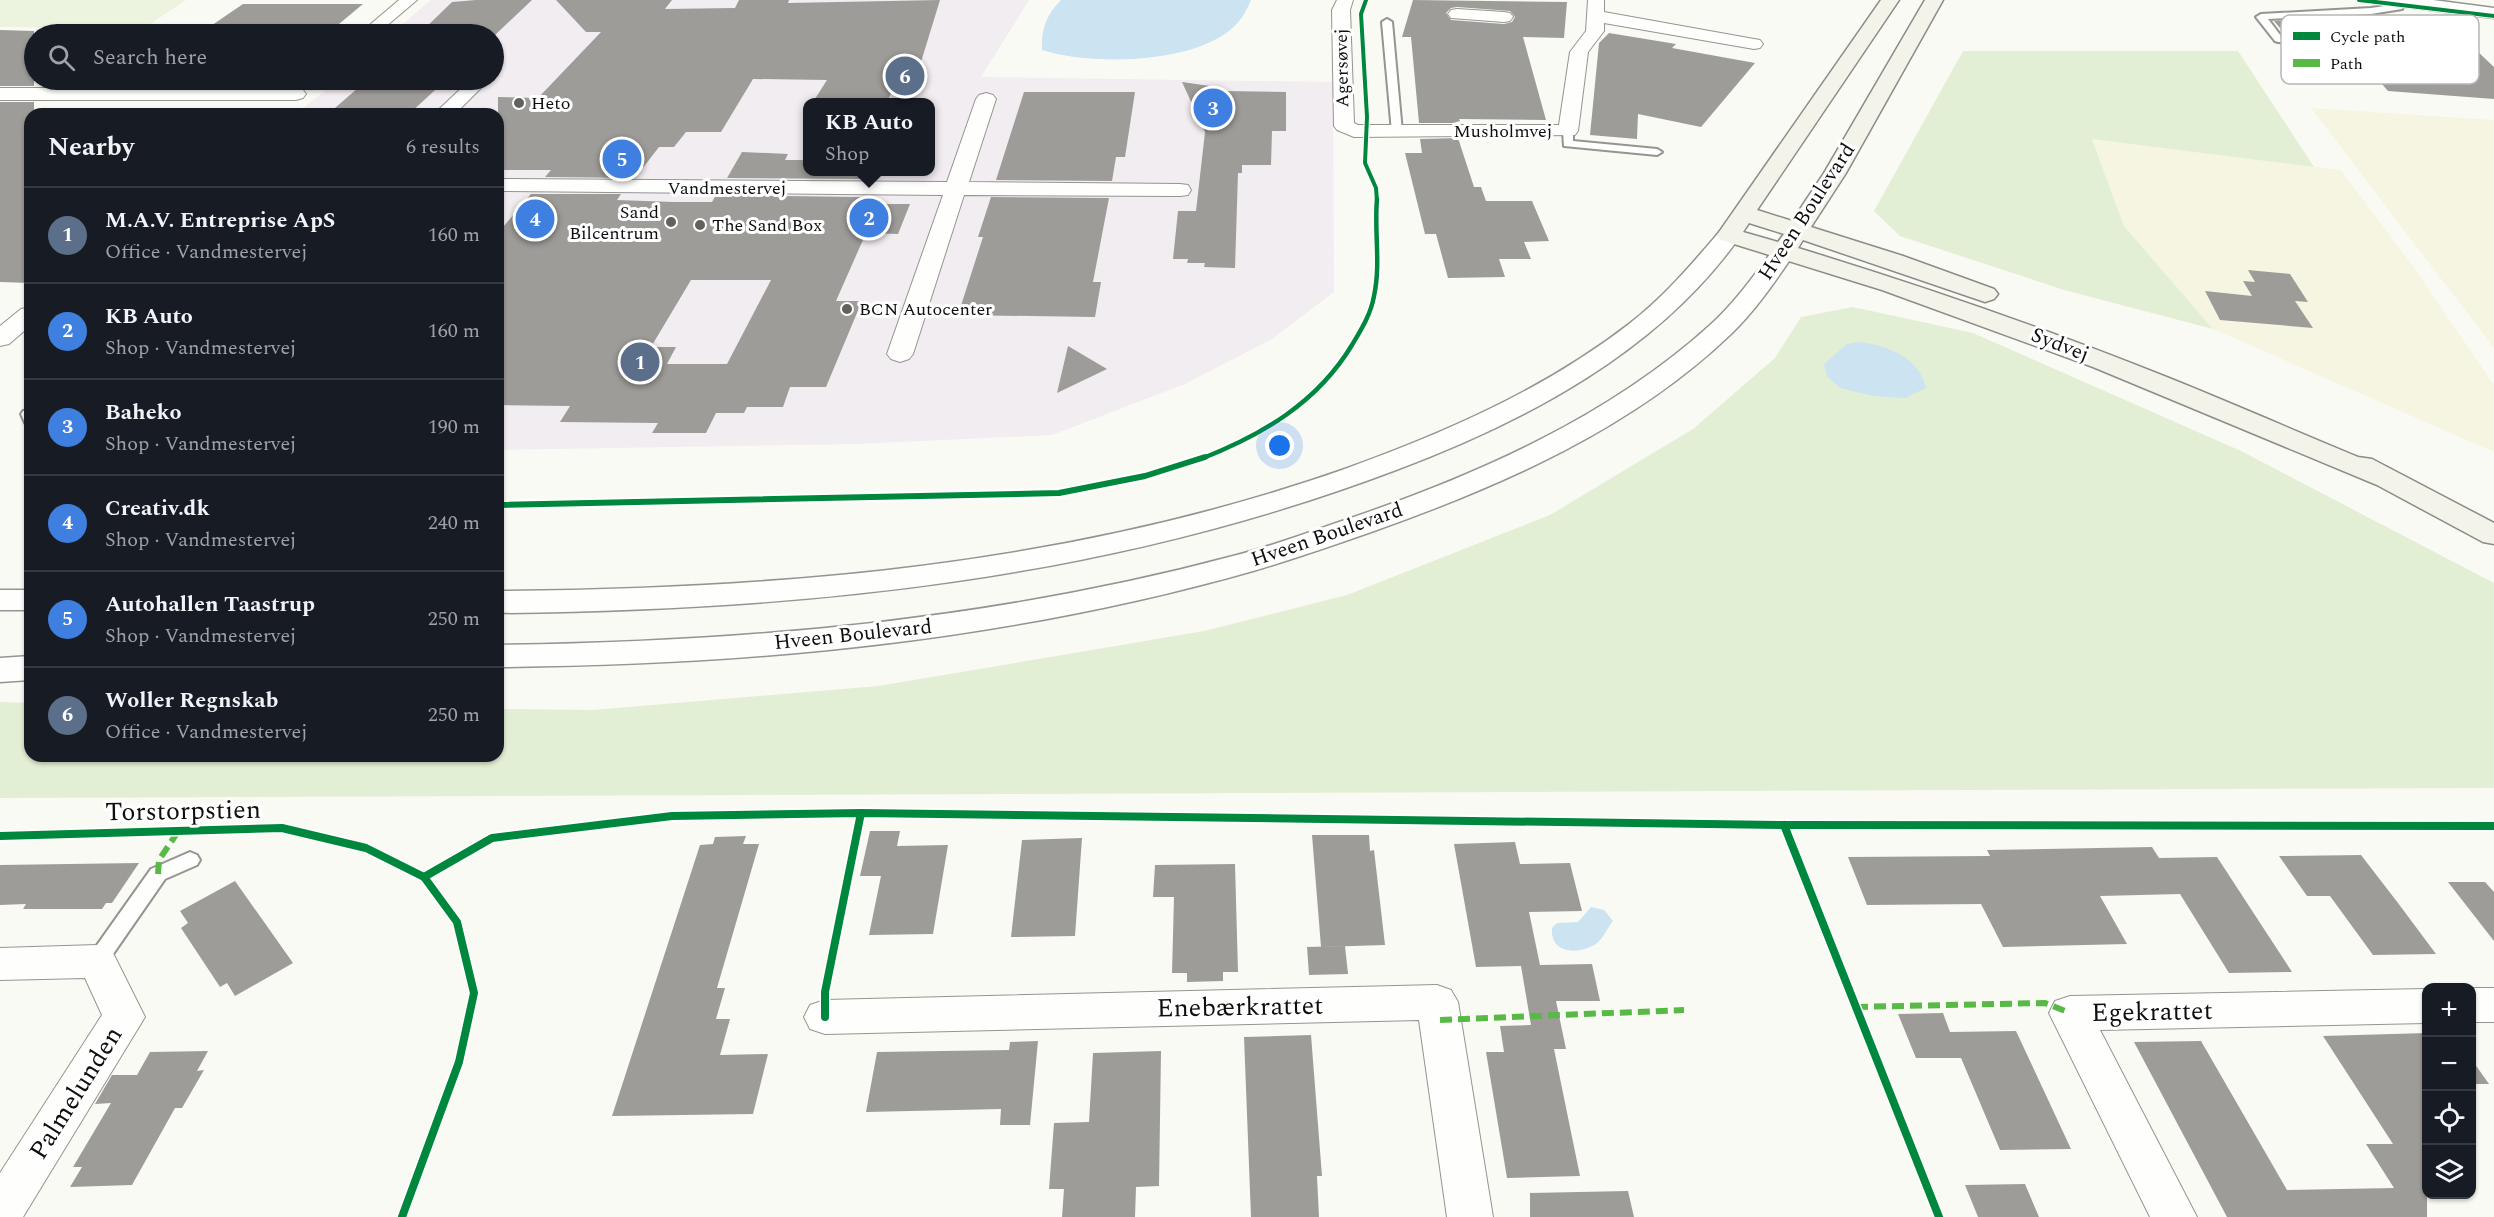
<!DOCTYPE html>
<html lang="en">
<head>
<meta charset="utf-8">
<style>
	:root { --surface:#171b24; --page:#242831; --text:#f1f3f6; --muted:#9ea1a6; --line:#363941; --accent:#b0b1b2 }
	body { margin:0; font-family:Spectral,serif; background:var(--page); color:var(--text) }
	.controls { position:absolute; right:18px; bottom:18px; display:grid; overflow:hidden; border-radius:12px; box-shadow:0 2px 4px #0004 }
	.controls button { width:54px; height:54px; display:grid; place-items:center; padding:0; border:0; border-bottom:2px solid var(--line); background:var(--surface); color:var(--text); font:30px sans-serif }
	.you { position:absolute; left:1280px; top:446px; width:21px; height:21px; margin:-15px; border:4px solid #fff; border-radius:50%; background:#1a73e8; box-shadow:0 0 0 9px #1a73e833 }
	.badge { display:grid; place-items:center; width:39px; height:39px; border-radius:50%; background:var(--accent); color:#fff; font-size:20px; font-weight:700 }
	.pin { position:absolute; translate:-50% -50%; border:3px solid #fff; box-shadow:0 2px 6px #0006 }
	.popup { position:absolute; left:803px; top:98px; width:132px; height:78px; box-sizing:border-box; display:grid; place-content:center; border-radius:12px; background:var(--surface); filter:drop-shadow(0 2px 4px #0005); font-size:20px; white-space:nowrap; color:var(--muted) }
	.popup b { font-size:22px; color:var(--text) }
	.popup::after { content:''; position:absolute; left:50%; top:100%; margin-left:-12px; border:12px solid transparent; border-top-color:var(--surface) }
	.list { margin:0; padding:0; list-style:none }
	h2 { display:flex; justify-content:space-between; align-items:center; height:78px; margin:0; padding:0 24px; font-size:26px }
	h2 small { font-size:20px; font-weight:400; color:var(--muted) }
	.list li { display:grid; grid-template-columns:39px 1fr auto; gap:18px; align-items:center; box-sizing:border-box; height:96px; padding:0 24px; border-top:2px solid var(--line) }
	.list b { display:block; font-size:22px; white-space:nowrap }
	.list p { margin:0; font-size:20px; white-space:nowrap; color:var(--muted) }
	.list em { font-size:20px; font-style:normal; color:var(--muted) }
	.icon { flex:none; width:33px; height:33px; fill:none; stroke:currentColor; stroke-width:2; stroke-linecap:round; stroke-linejoin:round }
	.map { position:relative; flex:none; width:2494px; height:1217px; overflow:hidden }
	.search { position:absolute; background:var(--surface); box-shadow:0 2px 4px #0004; left:24px; top:24px; width:480px; height:66px; display:flex; align-items:center; gap:15px; box-sizing:border-box; padding:0 21px; border-radius:33px; color:var(--muted); font-size:22px }
	.panel { position:absolute; background:var(--surface); box-shadow:0 2px 4px #0004; left:24px; top:108px; width:480px; height:654px; border-radius:18px }
	.map>svg:first-child { display:block }
	.industrial { fill:#f2edf0; fill-rule:evenodd }
	.farmland { fill:#f6f5e1 }
	.green { fill:#e2efd5 }
	.pitch { fill:#ecf3df }
	.water { fill:#cce3f2 }
	.building { fill:#9e9c99; fill-rule:evenodd }
	.lines { fill:none; stroke-linecap:round; stroke-linejoin:round }
	.service-casing { stroke:#949492; stroke-width:4 }
	.minor-casing { stroke:#949492; stroke-width:2 }
	.tertiary-casing { stroke:#949492; stroke-width:3 }
	.secondary-casing { stroke:#8b8b88; stroke-width:3 }
	.service { fill:#fefefd; fill-rule:evenodd }
	.minor { fill:#fefefd; fill-rule:evenodd }
	.tertiary { fill:#fefefd; fill-rule:evenodd }
	.secondary { fill:#f4f3ea; fill-rule:evenodd }
	.quiet { stroke:#58b947; stroke-width:6; stroke-dasharray:12 6; stroke-linecap:butt }
	.cycleway-far3-casing { stroke:#fff; stroke-width:6 }
	.cycleway-far2-casing { stroke:#fff; stroke-width:8 }
	.cycleway-far1-casing { stroke:#fff; stroke-width:10 }
	.cycleway-casing { stroke:#fff; stroke-width:11 }
	.cycleway-far3 { stroke:#00873e; stroke-width:4 }
	.cycleway-far2 { stroke:#00873e; stroke-width:4.5 }
	.cycleway-far1 { stroke:#00873e; stroke-width:6 }
	.cycleway { stroke:#00873e; stroke-width:8 }
	.poi-dot { fill:#61615e; stroke:#fff; stroke-width:2 }
	.labels { text-anchor:middle; dominant-baseline:central; stroke-width:6; stroke-linejoin:round; paint-order:stroke }
	.far-street-label { font-size:18px; fill:#0e0e0e; stroke:#fff }
	.far-poi-label { font-size:18px; fill:#0e0e0e; stroke:#fff; text-anchor:start }
	.street-label { font-size:21px; fill:#0e0e0e; stroke:#fff }
	.near-street-label { font-size:26px; fill:#0e0e0e; stroke:#fff }
	.key { fill:#fff; stroke:#b7b7b7; stroke-width:1.5 }
	.key-label { font-size:16px; fill:#0e0e0e }
</style>
</head>
<body>
<div class="map">
<svg width="2494" height="1217" viewBox="0 0 2494 1217">
	<rect width="100%" height="100%" fill="#fafaf4"/>
	<path class="industrial" d="M431,0H1029L981,77L1333,82L1334,292L1272,339L1185,384L1052,435L856,444L498,450V114H296L338,80H494V34H391ZM808,103H930V172H808Z"/>
	<g class="farmland">
		<polygon points="2311,108 2494,120 2494,348"/>
		<polygon points="2092,138 2341,170 2410,262 2494,385 2494,452 2213,329 2124,226"/>
	</g>
	<g class="green">
		<polygon points="1963,51 2238,51 2314,167 2092,139 2124,226 2213,329 2064,290 1900,236 1874,211"/>
		<polygon points="1853,307 1973,333 2241,451 2494,583 2494,788 0,798 0,702 30,703 30,756 498,756 498,709 593,710 878,686 1204,631 1347,595 1550,515 1693,429 1775,358 1801,317"/>
	</g>
	<polygon class="pitch" points="0,0 186,0 144,28 0,27"/>
	<g class="water">
		<path d="M1061,0H1251C1248,7 1244,15 1240,20C1205,65 1091,66 1042,50C1041,30 1046,15 1061,0Z"/>
		<path d="M1858,342C1887,345 1919,357 1926,388L1905,398L1873,396L1840,388L1827,376L1824,364L1847,344Z"/>
		<path d="M1591,907L1604,910L1613,921C1608,927 1603,939 1596,944C1578,955 1550,954 1552,928L1557,923L1578,922Z"/>
	</g>
	<g class="building">
		<polygon points="476,0 532,0 494,36 419,34 452,2"/>
		<polygon points="556,0 672,0 665,9 735,8 739,0 789,0 788,3 940,0 917,75 911,75 903,92 892,91 887,102 813,102 827,80 753,79 721,132 686,132 674,147 659,147 635,178 545,177 551,170 498,170 498,97 538,98 601,32 586,32"/>
		<path d="M1413,0L1567,2L1564,38L1523,37L1546,120L1459,119L1460,121L1453,123H1419L1411,37H1402ZM1457,7L1510,11L1515,17L1512,22L1504,24L1451,20L1446,13L1451,8Z"/>
		<polygon points="243,4 363,4 327,34 199,34"/>
		<polygon points="2332,18 2355,20 2360,25 2456,31 2494,67 2494,99 2388,91 2369,69 2352,68 2348,63 2306,60 2294,45 2427,52 2431,48 2425,43 2285,34 2274,21"/>
		<polygon points="0,30 34,31 34,86 0,86"/>
		<polygon points="1609,33 1676,44 1672,48 1755,63 1701,127 1638,114 1637,139 1590,135 1599,43"/>
		<polygon points="361,80 446,80 409,114 328,114 358,88 350,88"/>
		<polygon points="1182,82 1210,86 1224,91 1286,92 1286,131 1272,131 1271,165 1242,165 1242,173 1238,173 1235,268 1204,267 1205,263 1187,263 1188,259 1173,259 1178,211 1196,211 1205,132"/>
		<polygon points="1024,92 1135,92 1125,157 1116,157 1112,181 996,180"/>
		<polygon points="0,102 34,102 34,114 30,114 30,283 0,282"/>
		<polygon points="1458,138 1474,187 1481,187 1486,201 1532,201 1549,241 1524,242 1531,259 1499,259 1505,277 1448,278 1436,234 1425,234 1405,153 1422,153 1420,139"/>
		<polygon points="742,152 788,154 785,160 807,160 807,171 873,171 870,179 727,178"/>
		<path d="M531,194H621L617,200L674,202H712L716,195L862,197L858,204H910L898,234L866,233L836,301H862L826,387H790L783,407H747L744,413H716L706,433H652L658,423L560,422L570,406L498,405V233ZM691,280H771L727,364H667L676,347H651Z"/>
		<polygon points="991,197 1109,198 1093,282 1101,282 1095,317 958,315 983,237 978,237"/>
		<polygon points="2248,270 2290,274 2308,302 2295,301 2313,328 2220,320 2205,291 2252,296 2243,281 2255,282"/>
		<polygon points="1068,346 1107,369 1057,393"/>
		<polygon points="870,831 900,831 897,846 948,845 933,934 869,935 881,876 860,876"/>
		<polygon points="1312,835 1369,835 1370,851 1374,850 1385,945 1321,947"/>
		<polygon points="746,836 743,844 759,844 717,988 725,988 716,1019 730,1019 720,1055 768,1054 753,1114 612,1116 700,845 713,844 715,837"/>
		<polygon points="1082,838 1075,936 1011,937 1022,840"/>
		<polygon points="1515,842 1520,864 1570,863 1582,911 1529,912 1540,965 1592,964 1600,1001 1556,1001 1566,1049 1554,1049 1580,1176 1507,1178 1486,1052 1504,1052 1500,1026 1531,1025 1521,966 1476,967 1454,844"/>
		<polygon points="2152,847 2159,858 2217,857 2292,972 2229,973 2180,894 2100,896 2127,944 2003,947 1981,904 1867,905 1848,857 1990,856 1987,850"/>
		<polygon points="2361,855 2398,903 2436,954 2373,955 2330,896 2307,896 2279,856"/>
		<polygon points="139,863 112,903 106,903 102,909 23,909 26,904 0,905 0,865"/>
		<polygon points="1235,864 1238,972 1223,972 1223,981 1187,982 1187,973 1172,973 1174,897 1153,897 1155,865"/>
		<polygon points="235,881 293,963 235,996 227,983 220,987 181,928 188,923 180,911"/>
		<polygon points="2448,882 2485,882 2494,892 2494,941"/>
		<polygon points="1345,946 1348,974 1309,975 1307,947"/>
		<polygon points="1943,1013 1950,1032 2016,1031 2071,1149 2000,1150 1961,1058 1916,1058 1898,1014"/>
		<polygon points="2427,1033 2427,1217 2227,1217 2134,1042 2201,1041 2287,1190 2394,1188 2366,1144 2393,1144 2323,1036"/>
		<polygon points="1311,1035 1322,1176 1317,1176 1319,1217 1251,1217 1244,1037"/>
		<polygon points="1038,1041 1030,1125 1000,1125 1001,1109 866,1112 877,1052 1009,1050 1010,1042"/>
		<polygon points="208,1051 197,1071 204,1070 182,1108 175,1108 132,1185 70,1187 82,1167 73,1167 111,1103 95,1104 112,1075 137,1075 150,1052"/>
		<polygon points="1161,1051 1159,1186 1136,1187 1135,1217 1062,1217 1064,1189 1049,1189 1054,1123 1089,1122 1093,1053"/>
		<polygon points="2472,1060 2489,1084 2472,1084"/>
		<polygon points="2025,1184 2039,1217 1978,1217 1965,1185"/>
		<polygon points="1628,1191 1634,1217 1530,1217 1530,1193"/>
	</g>
	<g class="lines">
		<defs>
			<g id="service">
				<polygon points="2399,4 2403,7 2402,9 2371,14 2268,19 2281,36 2424,45 2429,48 2427,50 2278,42 2275,41 2256,17 2261,14 2371,8"/>
				<polygon points="1387,19 1392,22 1402,132 1397,135 1392,132 1382,22"/>
				<polygon points="1568,128 1573,131 1573,141 1657,149 1662,152 1657,155 1564,146 1563,131"/>
				<polygon points="30,410 30,424 25,423 21,414 23,411"/>
				<polygon points="190,852 197,855 200,860 197,865 165,879 104,967 97,970 90,967 87,961 90,955 151,869"/>
			</g>
			<g id="minor">
				<polygon points="399,0 417,0 377,34 359,34"/>
				<polygon points="1337,0 1353,0 1350,10 1354,123 1358,125 1559,125 1570,52 1586,31 1588,0 1604,0 1604,12 1754,39 1760,40 1763,44 1760,48 1754,49 1604,23 1604,31 1588,52 1578,131 1575,135 1354,137 1337,130 1334,126 1332,10"/>
				<polygon points="1457,9 1504,12 1510,13 1513,17 1510,21 1504,22 1451,18 1448,14 1451,10"/>
				<polygon points="470,80 489,80 455,114 434,114"/>
				<polygon points="0,88 296,88 303,90 306,94 303,98 296,100 0,100"/>
				<polygon points="986,93 993,95 996,99 969,182 1180,184 1188,185 1191,190 1188,195 1180,196 964,195 913,354 909,359 900,362 891,359 887,354 943,195 498,191 498,179 947,182 976,99 979,95"/>
				<polygon points="30,307 30,326 9,344 0,346 0,326 21,309"/>
				<polygon points="97,945 111,949 145,1017 23,1217 0,1217 0,1173 102,1015 85,978 0,980 0,948"/>
				<polygon points="1437,985 1451,990 1458,1002 1493,1217 1447,1217 1419,1020 825,1034 810,1029 804,1017 810,1005 825,1000"/>
				<rect x="2472" y="988" width="22" height="34"/>
				<polygon points="2426,989 2426,1023 2100,1030 2197,1217 2150,1217 2049,1013 2055,1001 2070,996"/>
			</g>
			<g id="tertiary">
				<polygon points="2382,0 2433,0 2494,8 2494,18 2391,5 2385,4"/>
				<path d="M1729,228L1737,230L1741,235C1659,352 1526,421 1396,470C1106,580 806,610 498,613V591C784,589 1070,565 1342,470C1442,434 1544,390 1629,324C1664,297 1692,264 1721,230Z"/>
				<path d="M1784,244L1792,246L1796,251C1776,280 1756,310 1731,334C1632,429 1501,486 1374,531C1334,545 1294,559 1253,571C1007,641 753,665 498,667V645C745,642 993,620 1233,556C1273,546 1312,531 1351,518C1479,474 1608,417 1709,326C1735,303 1755,274 1776,246Z"/>
				<rect x="0" y="590" width="30" height="20"/>
				<polygon points="30,656 30,680 0,682 0,658"/>
			</g>
			<path id="secondary" d="M1881,0H1899L1757,210L1792,221L1824,173L1925,0H1943L1846,173L1811,227L1903,256L1994,289L1998,294L1994,299L1985,302L1803,240L1798,248C1922,286 2044,328 2164,376C2229,402 2293,430 2358,457L2372,459L2494,523V544L2483,542L2377,485L2093,367L1882,290L1721,240L1717,235ZM1749,223L1784,234L1778,242L1743,232Z"/>
		</defs>
		<use href="#service" class="service-casing"/>
		<use href="#minor" class="minor-casing"/>
		<use href="#tertiary" class="tertiary-casing"/>
		<use href="#secondary" class="secondary-casing"/>
		<use href="#service" class="service"/>
		<use href="#minor" class="minor"/>
		<use href="#tertiary" class="tertiary"/>
		<use href="#secondary" class="secondary"/>
		<g class="quiet">
			<polyline points="158,874 159,860 179,830"/>
			<polyline points="1856,1007 2045,1003 2070,1013"/>
			<polyline points="1440,1020 1684,1010"/>
		</g>
		<defs>
			<g id="cycleway-far3">
				<polyline points="1366,0 1361,14 1367,117 1365,163 1376,188 1377,201"/>
				<polyline points="2359,0 2494,16"/>
			</g>
			<path id="cycleway-far2" d="M1201,459C1262,435 1317,403 1352,345C1361,330 1371,314 1374,296C1381,264 1374,231 1377,199"/>
			<polyline id="cycleway-far1" points="498,505 1059,493 1145,476 1205,457"/>
			<g id="cycleway">
				<polyline points="1784,825 1939,1217"/>
				<polyline points="0,836 282,828 366,848 424,877 457,922 474,993 459,1062 402,1217"/>
				<polyline points="424,877 492,838 672,816 861,813 1784,825 2494,826"/>
				<polyline points="825,1017 825,992 861,813"/>
			</g>
		</defs>
		<use href="#cycleway-far3" class="cycleway-far3-casing"/>
		<use href="#cycleway-far2" class="cycleway-far2-casing"/>
		<use href="#cycleway-far1" class="cycleway-far1-casing"/>
		<use href="#cycleway" class="cycleway-casing"/>
		<use href="#cycleway-far3" class="cycleway-far3"/>
		<use href="#cycleway-far2" class="cycleway-far2"/>
		<use href="#cycleway-far1" class="cycleway-far1"/>
		<use href="#cycleway" class="cycleway"/>
	</g>
	<g class="poi-dot">
		<circle cx="519" cy="103" r="6"/>
		<circle cx="671" cy="222" r="6"/>
		<circle cx="700" cy="225" r="6"/>
		<circle cx="847" cy="309" r="6"/>
	</g>
	<g class="labels">
		<g class="far-street-label">
			<text transform="translate(1342 68) rotate(-91)">Agersøvej</text>
			<text x="1503" y="131">Musholmvej</text>
			<text x="727" y="188">Vandmestervej</text>
		</g>
		<g class="far-poi-label">
			<text x="531" y="103">Heto</text>
			<text x="659" y="212" text-anchor="end">Sand<tspan x="659" dy="21">Bilcentrum</tspan></text>
			<text x="712" y="225">The Sand Box</text>
			<text x="859" y="309">BCN Autocenter</text>
		</g>
		<g class="street-label">
			<text transform="translate(1807 212) rotate(-57)">Hveen Boulevard</text>
			<text transform="translate(2060 345) rotate(21)">Sydvej</text>
			<text transform="translate(1327 535) rotate(-19)">Hveen Boulevard</text>
			<text transform="translate(853 635) rotate(-6)">Hveen Boulevard</text>
		</g>
		<g class="near-street-label">
			<text transform="translate(183 811) rotate(-1)">Torstorpstien</text>
			<text transform="translate(1240 1007) rotate(-1)">Enebærkrattet</text>
			<text transform="translate(2152 1012) rotate(-1)">Egekrattet</text>
			<text transform="translate(76 1093) rotate(-58)">Palmelunden</text>
		</g>
	</g>
	<rect x="2281" y="15" width="198" height="69" rx="9" class="key"/>
	<rect x="2293" y="32" width="27" height="8" fill="#00873e"/>
	<rect x="2293" y="59" width="27" height="8" fill="#58b947"/>
	<g class="key-label">
		<text x="2330" y="42">Cycle path</text>
		<text x="2330" y="69">Path</text>
	</g>
</svg>
<div class="controls">
<button>+</button>
<button>−</button>
<button><svg class="icon" aria-label="locate" viewBox="0 0 24 24"><circle cx="12" cy="12" r="6"/><path d="M12 2v4M12 18v4M2 12h4M18 12h4"/></svg></button>
<button><svg class="icon" aria-label="layers" viewBox="0 0 24 24"><path d="M12 4l9 5-9 5-9-5zM3 14l9 5 9-5"/></svg></button>
</div>
<div class="you"></div>
<div class="pin badge" style="left:640px;top:362px;background:#5c6f8a">1</div>
<div class="pin badge" style="left:869px;top:218px;background:#3f7fe0">2</div>
<div class="popup"><b>KB Auto</b>Shop</div>
<div class="pin badge" style="left:1213px;top:108px;background:#3f7fe0">3</div>
<div class="pin badge" style="left:535px;top:219px;background:#3f7fe0">4</div>
<div class="pin badge" style="left:622px;top:159px;background:#3f7fe0">5</div>
<div class="pin badge" style="left:905px;top:76px;background:#5c6f8a">6</div>
<div class="search"><svg class="icon" aria-label="search" viewBox="0 0 24 24"><circle cx="10" cy="10" r="6"/><path d="M15 15l6 6"/></svg>Search here</div>
<section class="panel">
<h2>Nearby<small>6 results</small></h2>
<ul class="list">
<li><span class="badge" style="background:#5c6f8a">1</span><div><b>M.A.V. Entreprise ApS</b><p>Office · Vandmestervej</p></div><em>160 m</em></li>
<li><span class="badge" style="background:#3f7fe0">2</span><div><b>KB Auto</b><p>Shop · Vandmestervej</p></div><em>160 m</em></li>
<li><span class="badge" style="background:#3f7fe0">3</span><div><b>Baheko</b><p>Shop · Vandmestervej</p></div><em>190 m</em></li>
<li><span class="badge" style="background:#3f7fe0">4</span><div><b>Creativ.dk</b><p>Shop · Vandmestervej</p></div><em>240 m</em></li>
<li><span class="badge" style="background:#3f7fe0">5</span><div><b>Autohallen Taastrup</b><p>Shop · Vandmestervej</p></div><em>250 m</em></li>
<li><span class="badge" style="background:#5c6f8a">6</span><div><b>Woller Regnskab</b><p>Office · Vandmestervej</p></div><em>250 m</em></li>
</ul>
</section>
</div>
</body>
</html>
